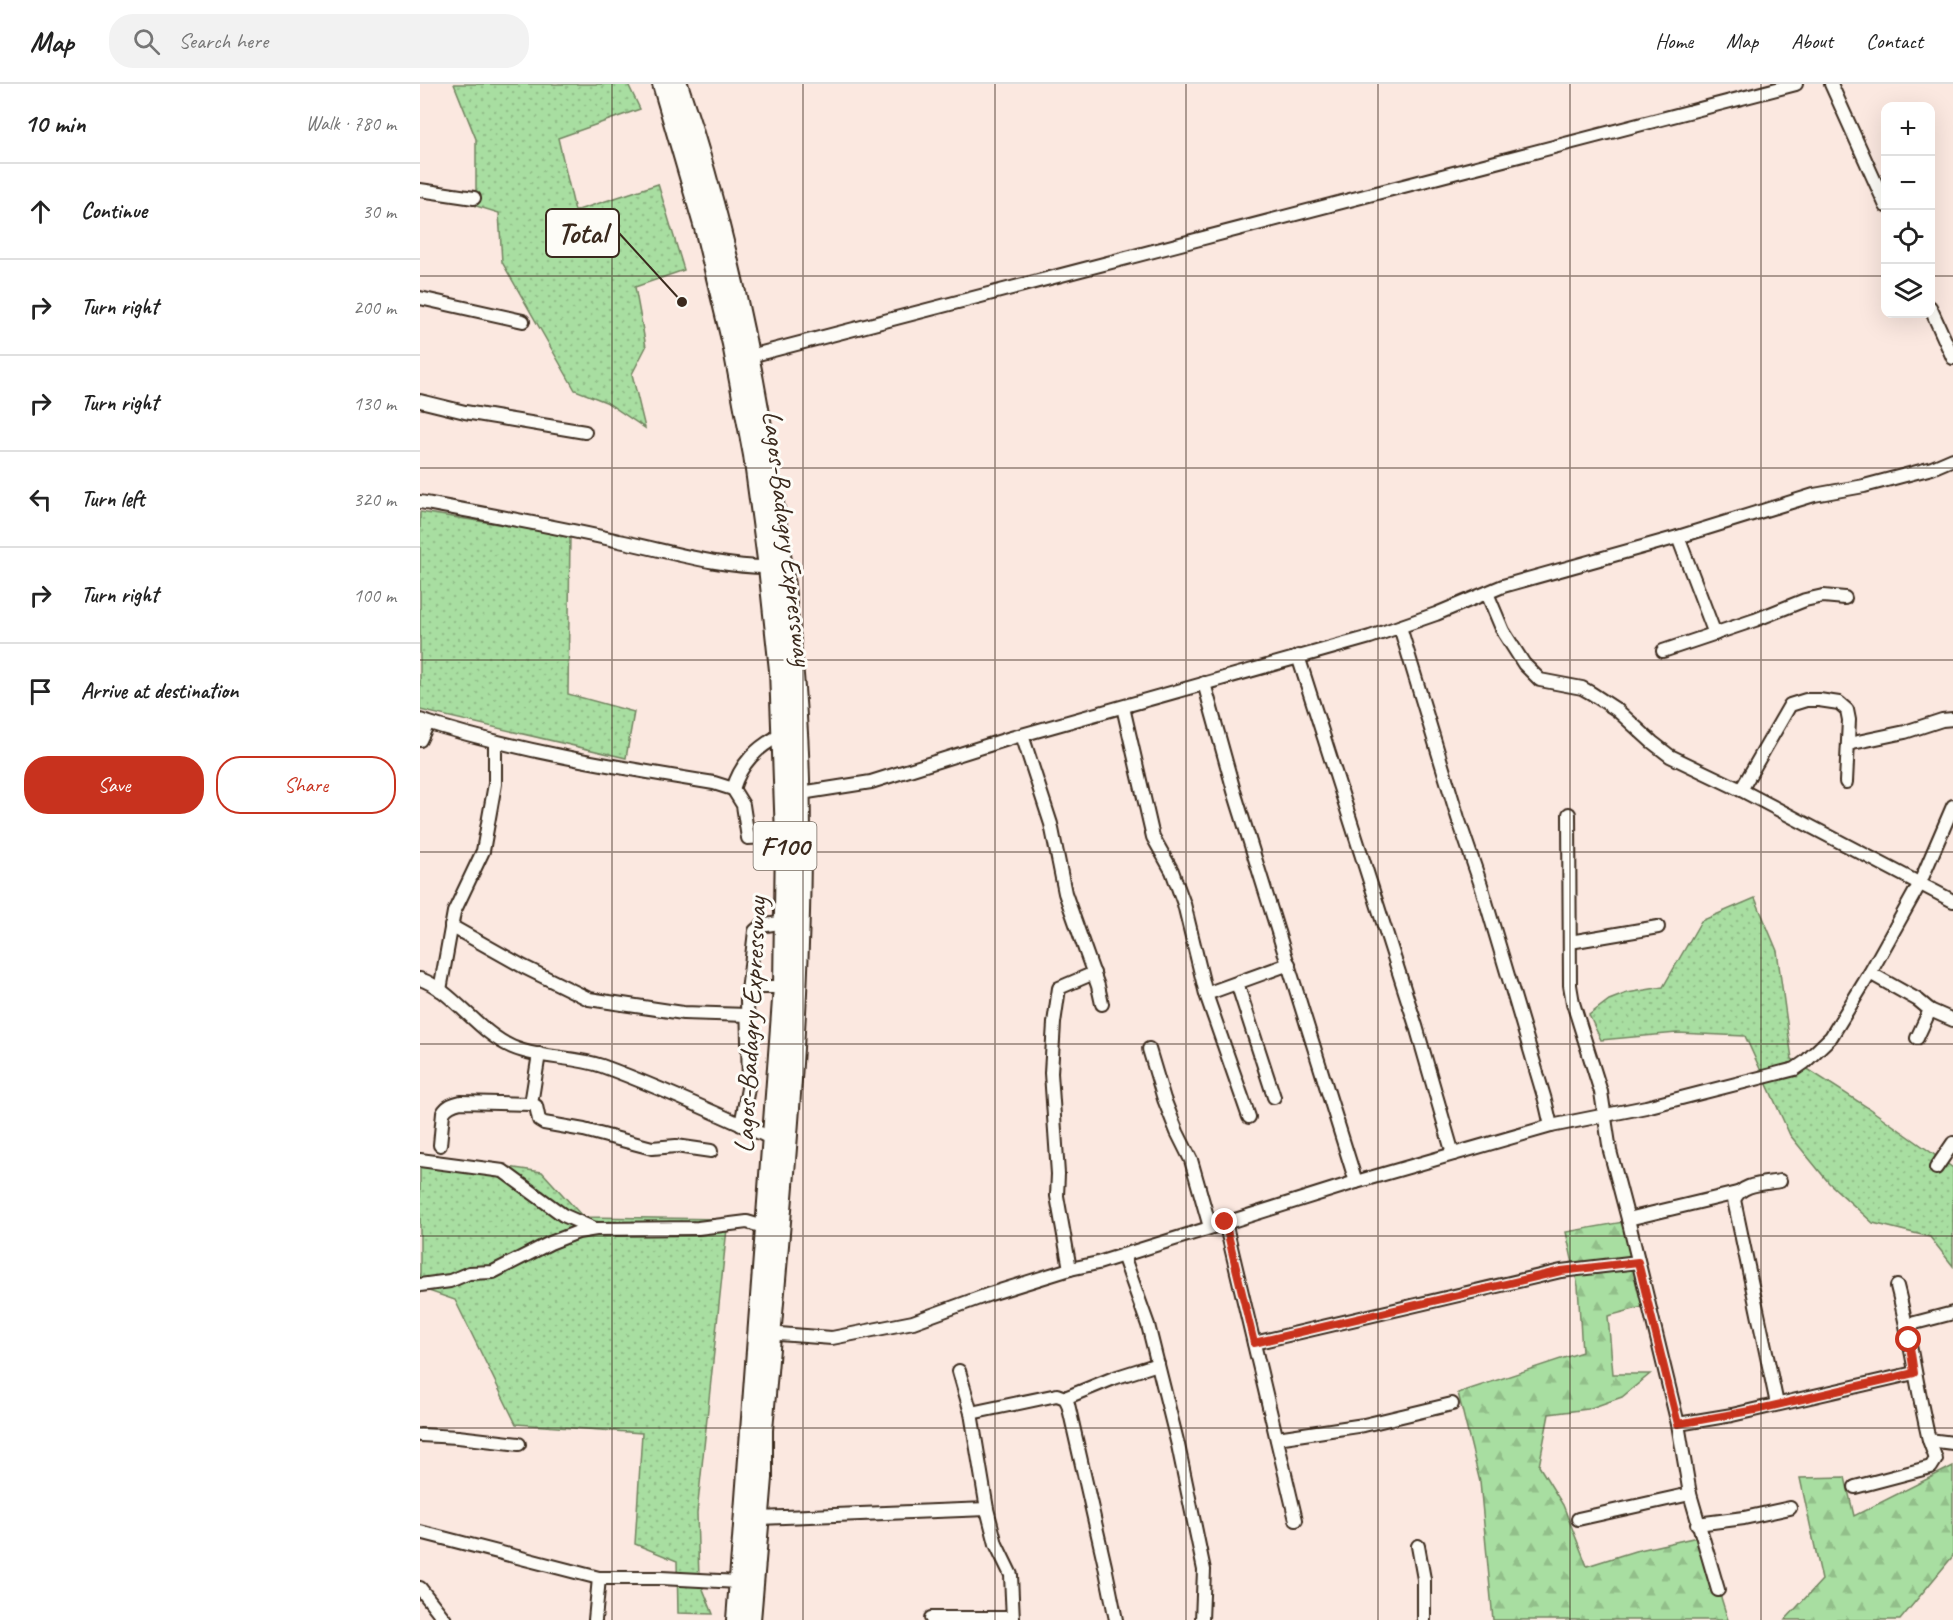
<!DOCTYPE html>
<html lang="en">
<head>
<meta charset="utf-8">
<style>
	:root { --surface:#fff; --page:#f2f2f2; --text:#222; --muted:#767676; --line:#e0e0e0; --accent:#c8321e }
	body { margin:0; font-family:Caveat,sans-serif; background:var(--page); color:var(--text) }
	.controls { position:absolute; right:18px; top:18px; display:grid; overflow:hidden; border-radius:12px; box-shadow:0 6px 24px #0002 }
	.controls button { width:54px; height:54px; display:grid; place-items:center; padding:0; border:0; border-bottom:2px solid var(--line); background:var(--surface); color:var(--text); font:30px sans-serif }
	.stop { position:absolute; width:18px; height:18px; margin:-14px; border:4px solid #c8321e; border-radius:50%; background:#fff }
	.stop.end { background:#c8321e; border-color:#fff; box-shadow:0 2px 6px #0008 }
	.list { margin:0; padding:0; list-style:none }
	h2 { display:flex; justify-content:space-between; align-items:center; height:78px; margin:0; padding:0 24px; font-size:26px }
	h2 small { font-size:20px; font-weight:400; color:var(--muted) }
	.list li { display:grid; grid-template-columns:39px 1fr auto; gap:18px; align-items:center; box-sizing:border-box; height:96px; padding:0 24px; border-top:2px solid var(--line) }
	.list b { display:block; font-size:22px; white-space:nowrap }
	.list em { font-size:20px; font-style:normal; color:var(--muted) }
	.actions { display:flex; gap:12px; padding:18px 24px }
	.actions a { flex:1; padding:14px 0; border:2px solid var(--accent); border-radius:24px; text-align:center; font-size:21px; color:var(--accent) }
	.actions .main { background:var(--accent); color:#fff }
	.icon { flex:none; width:33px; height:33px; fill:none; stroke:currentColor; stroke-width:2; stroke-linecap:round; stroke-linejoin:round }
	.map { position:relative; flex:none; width:1533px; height:1536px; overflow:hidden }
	header { display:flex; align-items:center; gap:36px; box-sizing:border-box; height:84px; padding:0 30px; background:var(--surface); border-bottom:2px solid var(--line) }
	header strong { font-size:28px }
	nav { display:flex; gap:33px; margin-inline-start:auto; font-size:21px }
	.search { width:420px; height:54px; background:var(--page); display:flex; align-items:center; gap:15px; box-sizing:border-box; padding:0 21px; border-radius:24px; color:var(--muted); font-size:22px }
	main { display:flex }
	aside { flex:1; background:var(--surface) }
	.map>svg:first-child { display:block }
	.grass { fill:url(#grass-dots); stroke:#728460; stroke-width:1.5 }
	.forest { fill:url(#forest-firs); stroke:#728460; stroke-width:1.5 }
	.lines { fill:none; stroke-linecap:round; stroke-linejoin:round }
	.minor-casing { stroke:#3b2a1e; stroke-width:16 }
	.highway-casing { stroke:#3b2a1e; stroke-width:22 }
	.minor { stroke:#fdfcf7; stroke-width:12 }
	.highway { stroke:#fdfcf7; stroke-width:18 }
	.route { stroke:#c8321e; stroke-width:8 }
	.grid { fill:none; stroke:#3b2a1e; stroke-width:1.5; stroke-opacity:0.55 }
	.labels { text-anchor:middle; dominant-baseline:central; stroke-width:6; stroke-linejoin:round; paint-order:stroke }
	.shield { fill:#fdfcf7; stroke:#75695f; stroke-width:1.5 }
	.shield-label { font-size:27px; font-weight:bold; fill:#3b2a1e }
	.street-label { font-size:28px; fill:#3b2a1e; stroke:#fdfcf7 }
	.leader { fill:none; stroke:#3b2a1e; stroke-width:2 }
	.callout-dot { fill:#3b2a1e; stroke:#fdfcf7; stroke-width:2 }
	.callout { fill:#fdfcf7; stroke:#3b2a1e; stroke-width:2 }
	.callout-label { font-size:30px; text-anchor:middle; font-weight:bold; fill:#3b2a1e }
</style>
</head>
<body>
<header>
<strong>Map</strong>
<div class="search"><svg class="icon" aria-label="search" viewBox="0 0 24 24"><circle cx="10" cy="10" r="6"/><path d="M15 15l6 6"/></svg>Search here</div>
<nav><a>Home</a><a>Map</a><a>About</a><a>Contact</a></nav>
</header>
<main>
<aside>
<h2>10 min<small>Walk · 780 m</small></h2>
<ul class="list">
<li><svg class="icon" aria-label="ahead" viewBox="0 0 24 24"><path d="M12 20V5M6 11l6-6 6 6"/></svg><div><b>Continue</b></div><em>30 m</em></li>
<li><svg class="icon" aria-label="right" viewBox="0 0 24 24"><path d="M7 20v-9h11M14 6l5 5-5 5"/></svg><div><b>Turn right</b></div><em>200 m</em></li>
<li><svg class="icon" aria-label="right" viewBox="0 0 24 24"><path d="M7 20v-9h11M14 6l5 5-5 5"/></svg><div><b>Turn right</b></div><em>130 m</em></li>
<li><svg class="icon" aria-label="left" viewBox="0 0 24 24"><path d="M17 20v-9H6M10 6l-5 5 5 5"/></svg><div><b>Turn left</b></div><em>320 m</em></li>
<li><svg class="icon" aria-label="right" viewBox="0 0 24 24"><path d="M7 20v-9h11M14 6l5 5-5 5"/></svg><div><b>Turn right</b></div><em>100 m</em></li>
<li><svg class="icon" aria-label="arrive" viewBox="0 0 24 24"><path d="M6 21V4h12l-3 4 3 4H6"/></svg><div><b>Arrive at destination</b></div></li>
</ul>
<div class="actions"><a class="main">Save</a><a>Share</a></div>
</aside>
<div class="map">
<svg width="1533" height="1536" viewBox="0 0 1533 1536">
	<defs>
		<pattern id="grass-dots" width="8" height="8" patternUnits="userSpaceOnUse" patternTransform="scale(1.5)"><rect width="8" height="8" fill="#a8dea1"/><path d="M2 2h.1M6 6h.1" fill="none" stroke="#92bf8a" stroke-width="1.8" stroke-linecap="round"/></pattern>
		<pattern id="forest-firs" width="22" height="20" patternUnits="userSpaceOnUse" patternTransform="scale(1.5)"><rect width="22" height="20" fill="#a8dea1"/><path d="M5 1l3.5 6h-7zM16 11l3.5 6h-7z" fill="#92bf8a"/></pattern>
	</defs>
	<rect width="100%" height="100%" fill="#fbe8e0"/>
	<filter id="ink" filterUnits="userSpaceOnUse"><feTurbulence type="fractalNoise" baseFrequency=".0167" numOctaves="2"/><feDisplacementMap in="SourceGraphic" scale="12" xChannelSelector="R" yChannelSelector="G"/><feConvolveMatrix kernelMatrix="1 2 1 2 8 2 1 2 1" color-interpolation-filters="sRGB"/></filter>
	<g filter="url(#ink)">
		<g class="grass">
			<polygon points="34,0 208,0 220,25 138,54 155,127 238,100 264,186 215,203 226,263 212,290 225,344 186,318 155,306 82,178 79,129 56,122 56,55"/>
			<polygon points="0,428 150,451 148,610 214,628 206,674 0,626"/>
			<polygon points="1335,814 1357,867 1372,975 1447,1023 1533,1084 1533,1182 1510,1153 1453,1139 1409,1099 1370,1051 1325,952 1257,949 1181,956 1169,931 1189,916 1207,909 1243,903 1281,837"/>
			<polygon points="0,1070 122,1088 163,1133 308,1135 277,1429 279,1495 293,1530 258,1529 257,1477 215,1460 222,1349 96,1340 35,1216 0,1204"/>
		</g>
		<g class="forest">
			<polygon points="1203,1138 1226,1222 1188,1232 1193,1290 1230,1290 1202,1313 1168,1325 1129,1330 1119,1382 1143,1421 1167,1482 1215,1467 1282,1452 1308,1536 1073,1536 1060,1398 1038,1309 1162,1268 1158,1202 1146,1148"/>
			<polygon points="1533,1382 1533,1472 1480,1536 1365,1536 1402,1496 1380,1394 1425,1393 1434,1432"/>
		</g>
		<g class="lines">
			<defs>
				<g id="minor">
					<polyline points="1411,0 1466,122"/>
					<polyline points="0,106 54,114"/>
					<polyline points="0,214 103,237"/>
					<polyline points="1510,223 1533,274"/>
					<path d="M330,272C679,183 1027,88 1376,0"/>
					<polyline points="0,317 45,328 165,348"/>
					<path d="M0,418C66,430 133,442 199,457C248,467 298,483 348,483"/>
					<polyline points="1258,453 1295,550"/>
					<polyline points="1067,509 1083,547 1104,580 1120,596 1162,604 1171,609 1197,626 1232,658 1250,672 1321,706 1533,817"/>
					<polyline points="980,543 1038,734 1061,801 1125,1016 1131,1042"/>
					<polyline points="1243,567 1335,536 1385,516 1403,512 1425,514"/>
					<polyline points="878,572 996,942 1033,1070"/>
					<polyline points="784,599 814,707 936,1098"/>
					<polyline points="703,623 733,753 752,787 764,820 786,910 869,880"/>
					<path d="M0,636C96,667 195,683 294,699L313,705L323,721L328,754L365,752"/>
					<polyline points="602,651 631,740 645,809 678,902 682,920"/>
					<polyline points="0,656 8,639"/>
					<polyline points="1428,660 1485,648 1522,636 1533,635"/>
					<path d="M313,705C321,679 337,663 361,651"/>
					<polyline points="1321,706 1370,621 1386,616 1399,616 1419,619 1427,626 1429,636 1426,698"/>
					<polyline points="381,709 451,698 591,654 950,553 1016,530 1083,502 1258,453 1394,411 1444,402 1512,384 1533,375"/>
					<polyline points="1149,730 1150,901 1153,919 1181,1008 1190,1067 1208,1135 1258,1340 1270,1410 1298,1506"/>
					<polyline points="31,842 104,883 169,915 263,929 328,931"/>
					<polyline points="1150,858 1238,843"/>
					<polyline points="1450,889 1498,916 1510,926 1497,954"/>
					<path d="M0,895C31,905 58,948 92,963C120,975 153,972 182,982C240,1003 295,1029 351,1054"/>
					<polyline points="817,899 854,1013"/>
					<polyline points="20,906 34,828 63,767 75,700 75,658"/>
					<polyline points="786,910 829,1033"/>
					<polyline points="327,916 335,847 341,842 364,838"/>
					<polyline points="1510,926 1533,936"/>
					<polyline points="729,965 744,1015 757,1048 771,1076 790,1143"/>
					<polyline points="111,1020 119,970"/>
					<polyline points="321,1041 329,999 327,916 337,903 363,903"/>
					<path d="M20,1061L23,1029C27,1022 33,1020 41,1018L111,1020L116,1022L119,1036L124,1039L164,1046L232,1064L256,1062L291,1067"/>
					<polyline points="0,1076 83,1087 143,1131 175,1145"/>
					<polyline points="1516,1084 1533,1059"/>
					<polyline points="1208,1135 1317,1109"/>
					<polyline points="805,1138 876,1436"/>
					<polyline points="703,1171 728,1241 758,1361 784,1486 782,1536"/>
					<polyline points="650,1185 637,1112 638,1090 631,989 634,939 639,904 674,889"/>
					<polyline points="0,1201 30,1197 49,1189 73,1188 130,1159 158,1148 176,1145 278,1144 327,1138 344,1143"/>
					<path d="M1477,1202C1490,1252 1497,1305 1509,1356L1533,1359"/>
					<polyline points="1487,1241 1533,1229"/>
					<polyline points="346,1249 412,1254 493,1238 570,1210 650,1185 678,1179 936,1098 1131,1042 1226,1023 1375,985 1385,978 1411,953 1450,889 1499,801 1533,722"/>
					<polyline points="834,1259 1141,1187 1218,1178"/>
					<polyline points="539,1287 551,1329 567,1425 576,1460 591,1491 593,1536"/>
					<polyline points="645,1314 694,1294 738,1280"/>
					<path d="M1357,1320L1314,1116C1321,1099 1344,1100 1360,1097"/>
					<polyline points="551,1329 637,1311 645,1314 648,1320 685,1482 696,1536"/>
					<polyline points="1258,1340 1312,1331 1494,1289"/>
					<polyline points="0,1351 38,1353 99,1360"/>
					<polyline points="857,1354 944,1341 1032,1320"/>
					<polyline points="1435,1403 1511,1383 1516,1375 1509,1356"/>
					<polyline points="339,1434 567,1425"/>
					<polyline points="1158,1435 1270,1410"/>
					<polyline points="1277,1440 1324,1434 1370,1424"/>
					<polyline points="0,1448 179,1494 241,1494 319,1498"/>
					<polyline points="998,1462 1004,1495 1004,1536"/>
					<polyline points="0,1504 25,1536"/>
					<polyline points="511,1534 593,1534"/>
					<polyline points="175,1536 179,1494"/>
				</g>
				<g id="highway">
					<polyline points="242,0 284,144 312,260 333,371 348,483 359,586 365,752 363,903 316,1536"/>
					<path d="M258,0C303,132 332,268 352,406C370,525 382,645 381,766C380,960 359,1153 343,1346V1394L331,1536"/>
				</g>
			</defs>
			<use href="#minor" class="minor-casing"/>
			<use href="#highway" class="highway-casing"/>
			<use href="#minor" class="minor"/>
			<use href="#highway" class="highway"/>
		</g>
	</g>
	<g class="lines" filter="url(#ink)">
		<polyline class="route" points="805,1138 834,1259 1141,1187 1218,1178 1258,1340 1335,1326 1494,1289 1489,1256"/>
	</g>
	<path class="grid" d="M192,0V1536M383,0V1536M575,0V1536M766,0V1536M958,0V1536M1150,0V1536M1341,0V1536M0,192H1466M1510,192H1533M0,384H1533M0,576H1533M0,768H1533M0,960H1533M0,1152H1533M0,1344H1533"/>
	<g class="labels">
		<rect class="shield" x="333.5" y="738" width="63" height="48" rx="4.5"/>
		<g class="shield-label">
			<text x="365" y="762">F100</text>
		</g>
		<g class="street-label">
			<text transform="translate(368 454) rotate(83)">Lagos-Badagry Expressway</text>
			<text transform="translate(330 941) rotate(-87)">Lagos-Badagry Expressway</text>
		</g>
	</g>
	<path class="leader" d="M262 218L199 149"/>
	<circle class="callout-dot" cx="262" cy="218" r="6"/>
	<rect class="callout" x="126" y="125" width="73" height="48" rx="6"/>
	<g class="callout-label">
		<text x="162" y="159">Total</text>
	</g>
</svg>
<div class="controls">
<button>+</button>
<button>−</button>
<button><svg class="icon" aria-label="locate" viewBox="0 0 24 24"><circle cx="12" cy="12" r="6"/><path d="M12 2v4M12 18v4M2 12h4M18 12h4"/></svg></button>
<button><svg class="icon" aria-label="layers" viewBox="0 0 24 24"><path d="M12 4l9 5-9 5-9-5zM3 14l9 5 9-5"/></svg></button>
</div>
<div class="stop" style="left:1489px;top:1256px"></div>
<div class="stop end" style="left:805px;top:1138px"></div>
</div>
</main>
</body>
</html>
